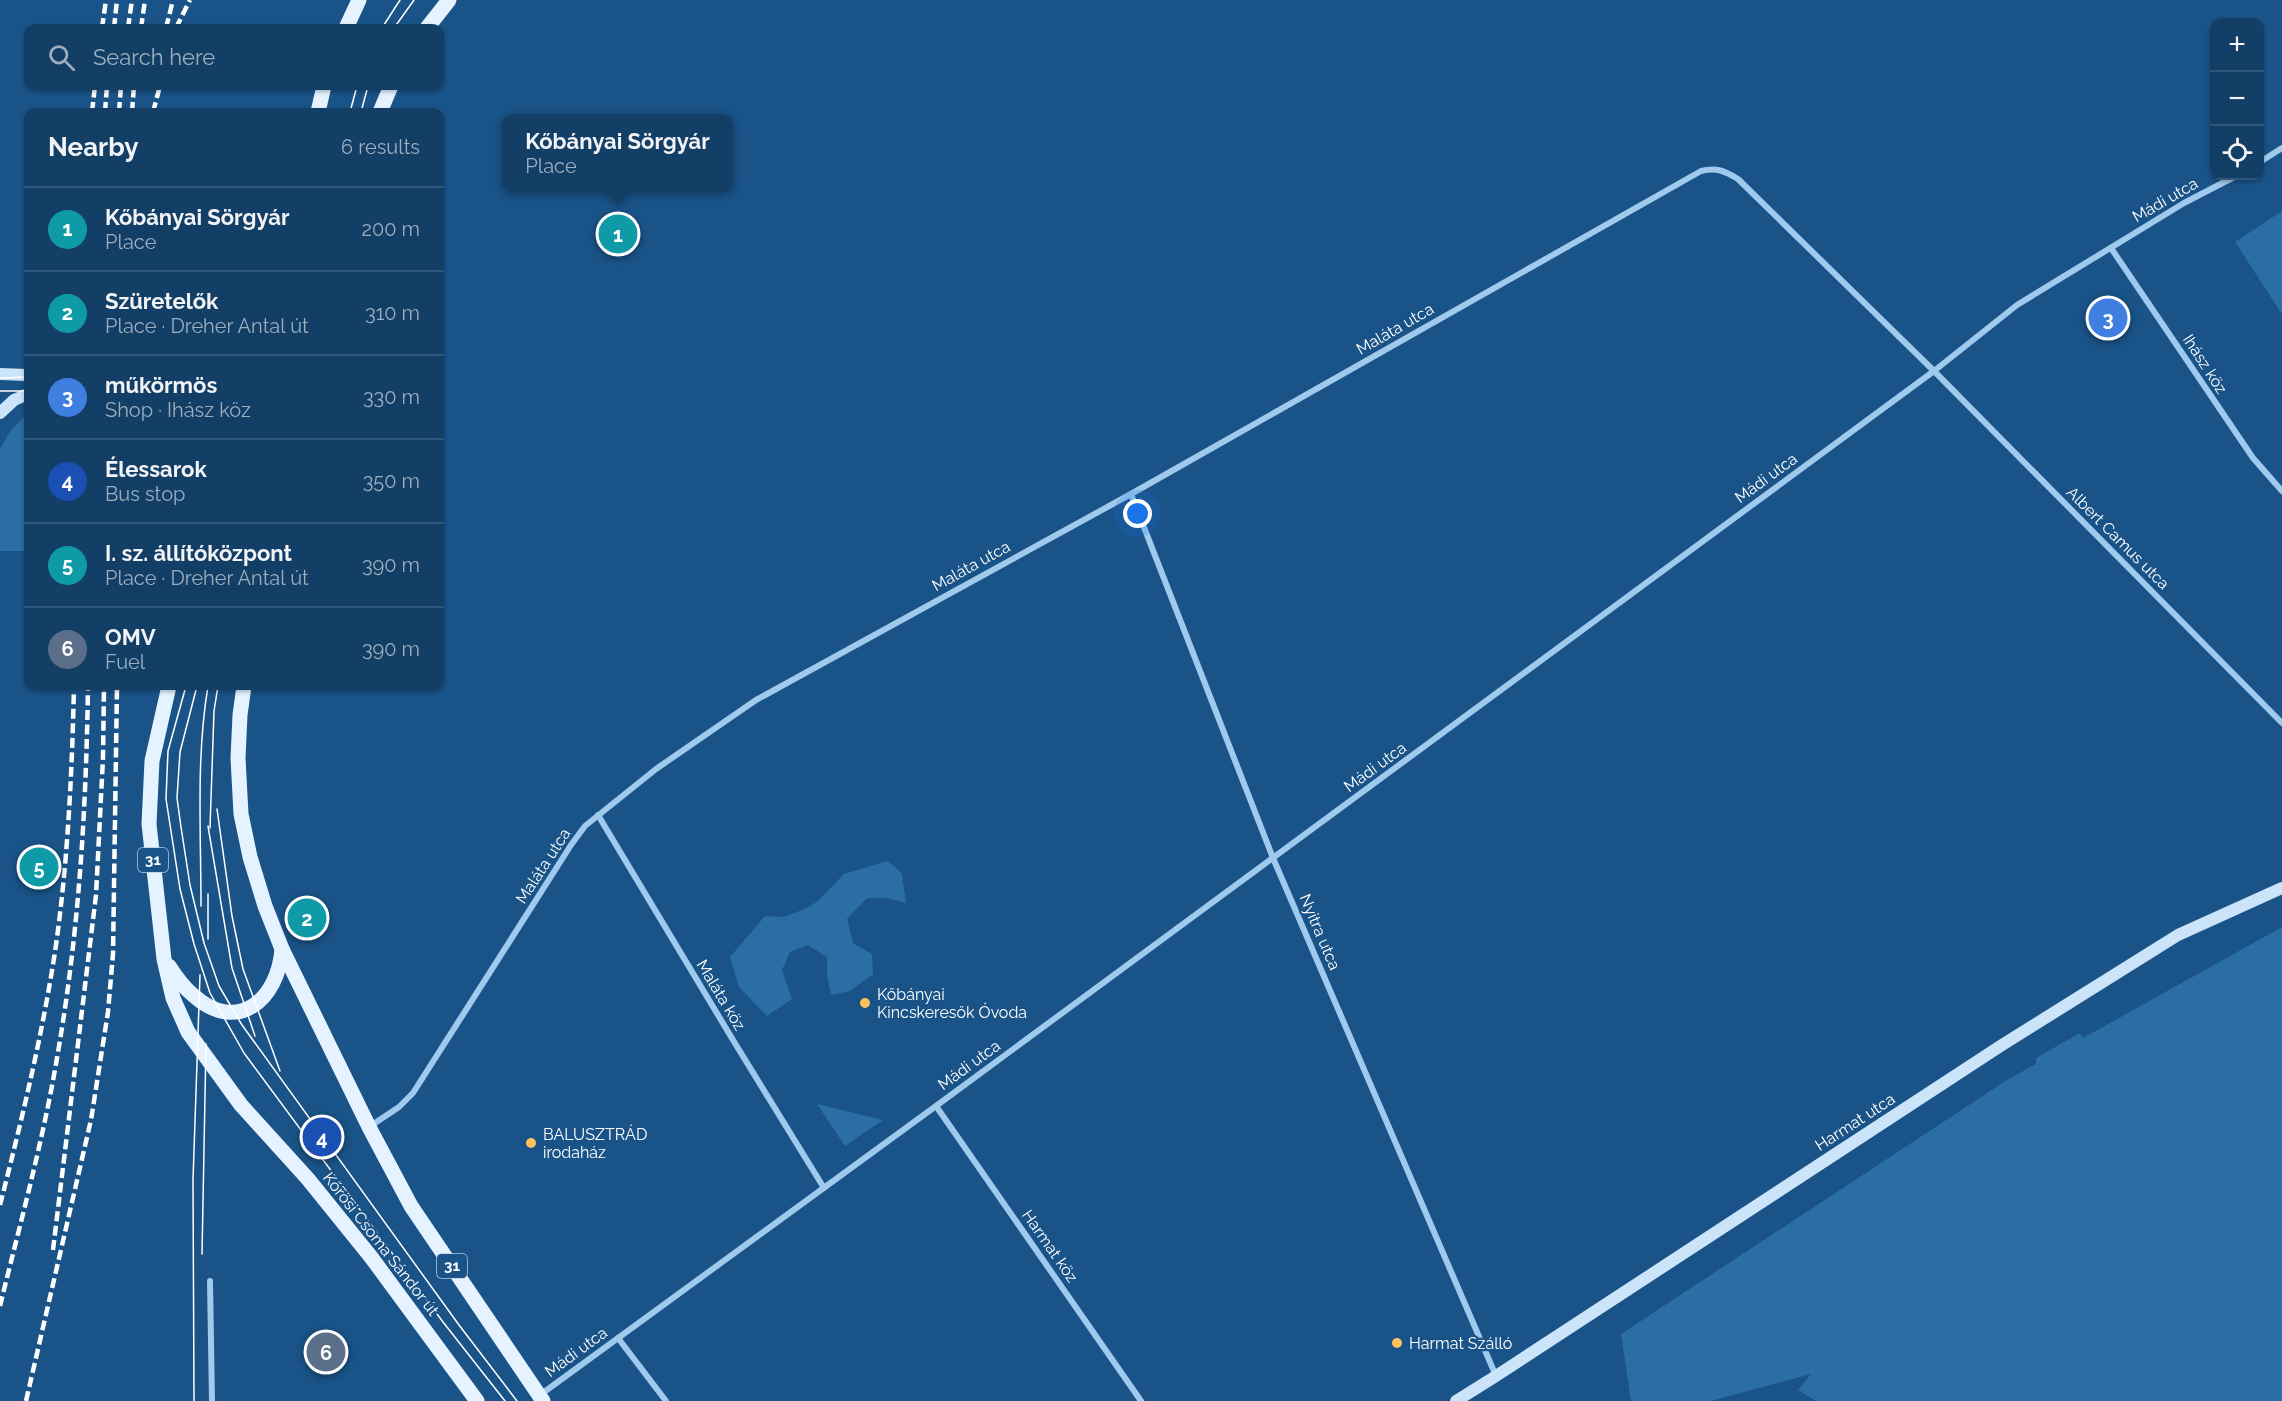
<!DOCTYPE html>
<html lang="en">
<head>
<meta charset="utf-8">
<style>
	:root { --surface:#133e65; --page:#20496e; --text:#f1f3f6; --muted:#9daebf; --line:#325779; --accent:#8c9099 }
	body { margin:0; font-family:Raleway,sans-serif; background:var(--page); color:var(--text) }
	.controls { position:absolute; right:18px; top:18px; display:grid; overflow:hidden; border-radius:12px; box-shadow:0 2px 4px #0004 }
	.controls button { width:54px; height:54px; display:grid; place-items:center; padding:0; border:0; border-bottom:2px solid var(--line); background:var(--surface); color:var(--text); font:30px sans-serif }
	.you { position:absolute; left:1138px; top:514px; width:21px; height:21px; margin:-15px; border:4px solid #fff; border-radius:50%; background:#1a73e8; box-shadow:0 0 0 9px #1a73e833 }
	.badge { display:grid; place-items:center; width:39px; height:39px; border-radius:50%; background:var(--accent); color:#fff; font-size:20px; font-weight:700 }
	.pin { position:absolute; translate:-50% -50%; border:3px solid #fff; box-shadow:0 2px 6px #0006 }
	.popup { position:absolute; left:502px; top:114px; width:231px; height:78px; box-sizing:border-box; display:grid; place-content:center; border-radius:12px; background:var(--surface); filter:drop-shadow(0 2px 4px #0005); font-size:20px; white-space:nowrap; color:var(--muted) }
	.popup b { font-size:22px; color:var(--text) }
	.popup::after { content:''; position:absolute; left:50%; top:100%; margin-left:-12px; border:12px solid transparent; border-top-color:var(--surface) }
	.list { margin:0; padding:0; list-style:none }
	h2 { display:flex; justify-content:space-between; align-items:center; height:78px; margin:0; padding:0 24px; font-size:26px }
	h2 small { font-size:20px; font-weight:400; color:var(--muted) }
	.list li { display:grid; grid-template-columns:39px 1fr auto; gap:18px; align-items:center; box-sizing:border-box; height:84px; padding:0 24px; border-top:2px solid var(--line) }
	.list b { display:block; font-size:22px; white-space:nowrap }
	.list p { margin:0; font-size:20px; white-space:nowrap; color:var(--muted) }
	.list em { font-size:20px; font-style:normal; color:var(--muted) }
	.icon { flex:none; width:33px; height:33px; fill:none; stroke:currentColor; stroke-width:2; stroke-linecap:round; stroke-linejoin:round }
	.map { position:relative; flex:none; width:2282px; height:1401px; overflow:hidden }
	.search { position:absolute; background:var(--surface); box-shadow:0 2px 4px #0004; left:24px; top:24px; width:420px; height:66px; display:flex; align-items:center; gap:15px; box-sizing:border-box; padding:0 21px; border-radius:12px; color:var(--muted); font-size:22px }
	.panel { position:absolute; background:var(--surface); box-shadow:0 2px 4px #0004; left:24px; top:108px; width:420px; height:582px; border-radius:12px }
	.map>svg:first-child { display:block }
	.green { fill:#2b6da5 }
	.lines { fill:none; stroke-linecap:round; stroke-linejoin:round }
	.street { stroke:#a0caed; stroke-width:6 }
	.secondary { stroke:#cce4f9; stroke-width:12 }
	.primary { stroke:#e5f2ff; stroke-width:15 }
	.tram { stroke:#fff; stroke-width:1.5 }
	.rail { stroke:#fff; stroke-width:4.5; stroke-dasharray:10 4.5; stroke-linecap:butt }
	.poi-dot { fill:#ffc15b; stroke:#195387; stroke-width:2 }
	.labels { text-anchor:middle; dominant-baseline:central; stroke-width:4.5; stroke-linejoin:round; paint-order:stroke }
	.shield { fill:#195387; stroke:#bacbdb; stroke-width:1.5 }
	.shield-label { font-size:15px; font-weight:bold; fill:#fff }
	.street-label { font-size:16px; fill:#fff; stroke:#195387 }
	.poi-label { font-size:16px; fill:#fff; stroke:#195387; text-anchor:start }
</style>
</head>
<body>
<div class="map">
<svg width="2282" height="1401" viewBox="0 0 2282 1401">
	<rect width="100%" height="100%" fill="#195387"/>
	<g class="green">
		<polygon points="2282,211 2282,314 2235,242"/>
		<polygon points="28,413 28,551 0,551 0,449 11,430"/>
		<polygon points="888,861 902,874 906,903 887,898 867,898 847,919 853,943 872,954 873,974 850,991 831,995 827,975 827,957 808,945 790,952 782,970 792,999 767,1016 739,987 730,957 765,916 784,917 807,908 818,901 844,874"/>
		<polygon points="2282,927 2282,1401 1816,1401 1798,1390 1811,1374 1711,1401 1631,1401 1621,1334 2007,1080 2036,1064 2036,1058 2080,1033 2083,1038"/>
		<polygon points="817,1104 883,1120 845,1146"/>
	</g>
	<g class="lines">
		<g class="street">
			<polyline points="2260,162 2282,148"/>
			<polyline points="2111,248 2253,458 2282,491"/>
			<polyline points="1131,494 1273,858 1496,1376"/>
			<polyline points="598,815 733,1040 824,1188"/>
			<polyline points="936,1106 1141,1401"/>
			<path d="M369,1127L399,1107L413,1093L571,845L585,826L656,769L756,700L1131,494L1701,171C1716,167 1725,171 1738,179L1934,371L2282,723"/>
			<polyline points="210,1281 212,1401"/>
			<polyline points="618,1338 666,1401"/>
			<polyline points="540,1395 936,1106 1934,371 2017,305 2184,203 2236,176"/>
		</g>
		<g class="secondary">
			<polyline points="0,374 28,375"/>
			<polyline points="0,413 14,400 28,394"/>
			<polyline points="1456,1401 1496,1376 2002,1045 2178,935 2282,888"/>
		</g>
		<g class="primary">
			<polyline points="346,28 359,0"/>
			<polyline points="427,28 449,0"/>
			<polyline points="318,112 324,86"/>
			<polyline points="380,112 391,86"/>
			<polyline points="169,686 152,761 149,824 164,959 173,998 188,1032 241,1105 308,1179 371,1257 477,1401"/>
			<polyline points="244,686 240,715 238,758 241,814 250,857 265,906 282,949 369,1127 411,1206 543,1401"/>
			<path d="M169,966C176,977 183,987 193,995C237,1035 278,1000 282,949"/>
		</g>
		<g class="tram">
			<polyline points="382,28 400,0"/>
			<polyline points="394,28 414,0"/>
			<polyline points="350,112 357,86"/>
			<polyline points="361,112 368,86"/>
			<polyline points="0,378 28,377"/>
			<polyline points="0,391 28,391"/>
			<polyline points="186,686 168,751 166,799 180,889 194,944 210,993 244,1053 443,1322 505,1401"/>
			<polyline points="197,686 180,752 177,798 181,827 190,885 204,943 219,986 242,1025 459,1325 517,1401"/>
			<polyline points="217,809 232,916 243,969 280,1071"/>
			<polyline points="208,826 232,968 255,1036"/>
			<polyline points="210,828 214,711 218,686"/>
			<path d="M201,906C201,833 196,757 208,686"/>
			<polyline points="208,939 208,894"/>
			<polyline points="202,1254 206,1044"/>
			<polyline points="194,1401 193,1180 200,975"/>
		</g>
		<g class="rail">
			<polyline points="102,28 106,0"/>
			<polyline points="114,28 117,0"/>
			<polyline points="128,28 132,0"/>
			<polyline points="141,28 145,0"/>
			<polyline points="166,28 173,0"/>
			<polyline points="176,28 190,0"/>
			<polyline points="92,112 95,86"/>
			<polyline points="105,112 107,86"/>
			<polyline points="119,112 121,86"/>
			<polyline points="132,112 134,86"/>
			<polyline points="153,112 160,86"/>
			<polyline points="143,687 143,686"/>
			<path d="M0,1205C22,1119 43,1033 56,945C68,859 72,772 74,686"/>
			<polyline points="53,1250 96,895 103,758 104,686"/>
			<path d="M0,1306C20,1224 43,1141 57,1058C79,932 86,813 88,686"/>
			<polyline points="26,1401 91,1120 108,1012 113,954 117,686"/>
		</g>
	</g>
	<g class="poi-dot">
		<circle cx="865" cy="1003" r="6"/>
		<circle cx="531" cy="1143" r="6"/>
		<circle cx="1397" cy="1343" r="6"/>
	</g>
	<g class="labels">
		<g class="shield">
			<rect x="138" y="848" width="30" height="24" rx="4.5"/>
			<rect x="437" y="1254" width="30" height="24" rx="4.5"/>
		</g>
		<g class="shield-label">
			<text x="153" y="860">31</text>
			<text x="452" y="1266">31</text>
		</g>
		<g class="street-label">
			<text transform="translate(2165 200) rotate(-30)">Mádi utca</text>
			<text transform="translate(1395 329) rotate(-30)">Maláta utca</text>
			<text transform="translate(2205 364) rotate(57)">Ihász köz</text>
			<text transform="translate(1766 478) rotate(-36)">Mádi utca</text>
			<text transform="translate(2118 538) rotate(45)">Albert Camus utca</text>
			<text transform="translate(971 566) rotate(-29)">Maláta utca</text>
			<text transform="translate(1375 767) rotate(-36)">Mádi utca</text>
			<text transform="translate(543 866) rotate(-57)">Maláta utca</text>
			<text transform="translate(1320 932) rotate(67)">Nyitra utca</text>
			<text transform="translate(721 995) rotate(59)">Maláta köz</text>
			<text transform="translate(969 1065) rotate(-36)">Mádi utca</text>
			<text transform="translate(1855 1122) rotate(-33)">Harmat utca</text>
			<text transform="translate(381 1244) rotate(52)">Kőrösi Csoma Sándor út</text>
			<text transform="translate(1050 1246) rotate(55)">Harmat köz</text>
			<text transform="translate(576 1352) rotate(-36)">Mádi utca</text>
		</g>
		<g class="poi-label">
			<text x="877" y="994">Kőbányai<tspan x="877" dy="18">Kincskeresők Óvoda</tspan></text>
			<text x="543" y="1134">BALUSZTRÁD<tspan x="543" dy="18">irodaház</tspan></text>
			<text x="1409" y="1343">Harmat Szálló</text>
		</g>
	</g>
</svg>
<div class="controls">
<button>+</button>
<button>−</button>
<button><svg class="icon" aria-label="locate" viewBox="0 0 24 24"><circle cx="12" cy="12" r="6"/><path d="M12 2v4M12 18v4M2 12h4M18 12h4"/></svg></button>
</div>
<div class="you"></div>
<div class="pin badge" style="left:618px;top:234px;background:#0f9aa8">1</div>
<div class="popup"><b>Kőbányai Sörgyár</b>Place</div>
<div class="pin badge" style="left:307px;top:918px;background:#0f9aa8">2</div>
<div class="pin badge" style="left:2108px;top:318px;background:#3f7fe0">3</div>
<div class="pin badge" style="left:322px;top:1137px;background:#1a4fb4">4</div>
<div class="pin badge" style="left:39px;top:867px;background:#0f9aa8">5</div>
<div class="pin badge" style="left:326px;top:1352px;background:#5c6f8a">6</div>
<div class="search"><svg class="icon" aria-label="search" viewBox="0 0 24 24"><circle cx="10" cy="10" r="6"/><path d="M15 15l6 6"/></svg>Search here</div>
<section class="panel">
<h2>Nearby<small>6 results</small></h2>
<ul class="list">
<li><span class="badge" style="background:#0f9aa8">1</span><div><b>Kőbányai Sörgyár</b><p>Place</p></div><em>200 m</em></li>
<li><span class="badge" style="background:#0f9aa8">2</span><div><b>Szüretelők</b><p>Place · Dreher Antal út</p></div><em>310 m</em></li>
<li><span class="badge" style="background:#3f7fe0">3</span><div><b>műkörmös</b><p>Shop · Ihász köz</p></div><em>330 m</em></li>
<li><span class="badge" style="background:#1a4fb4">4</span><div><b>Élessarok</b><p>Bus stop</p></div><em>350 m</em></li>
<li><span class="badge" style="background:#0f9aa8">5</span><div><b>I. sz. állítóközpont</b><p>Place · Dreher Antal út</p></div><em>390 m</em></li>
<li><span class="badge" style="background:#5c6f8a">6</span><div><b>OMV</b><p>Fuel</p></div><em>390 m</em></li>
</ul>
</section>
</div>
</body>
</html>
